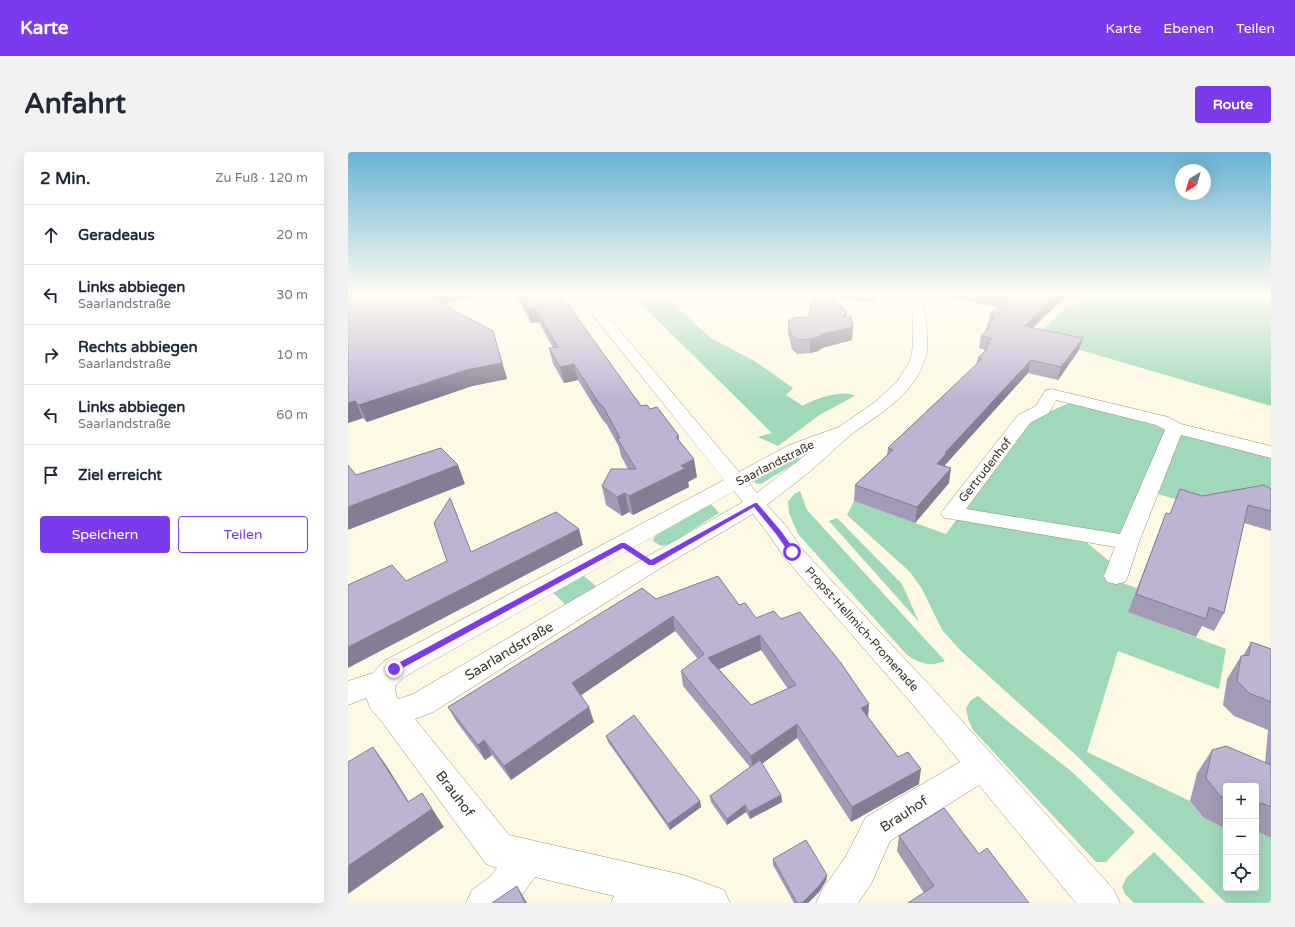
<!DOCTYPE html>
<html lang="de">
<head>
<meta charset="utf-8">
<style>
	:root { --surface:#fff; --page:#f2f2f3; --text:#1f2937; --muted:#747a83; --line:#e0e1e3; --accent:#7c3aed }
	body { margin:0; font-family:"Varela Round",sans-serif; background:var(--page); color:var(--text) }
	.controls { position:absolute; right:12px; bottom:12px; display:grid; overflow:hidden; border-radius:4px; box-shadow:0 4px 16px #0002 }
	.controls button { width:36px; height:36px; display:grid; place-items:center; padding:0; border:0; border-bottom:1px solid var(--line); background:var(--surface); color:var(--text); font:20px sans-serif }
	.compass { position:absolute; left:827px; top:12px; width:36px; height:36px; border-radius:50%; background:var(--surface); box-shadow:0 4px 16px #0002; rotate:217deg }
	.stop { position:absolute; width:12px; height:12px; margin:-9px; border:3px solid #7c3aed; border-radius:50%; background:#fff }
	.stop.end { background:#7c3aed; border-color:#fff; box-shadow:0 1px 4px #0008 }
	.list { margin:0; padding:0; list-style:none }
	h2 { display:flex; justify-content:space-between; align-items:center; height:52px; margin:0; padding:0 16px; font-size:17px }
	h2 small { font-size:13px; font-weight:400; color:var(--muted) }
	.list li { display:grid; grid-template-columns:26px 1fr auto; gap:12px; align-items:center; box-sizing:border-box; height:60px; padding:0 16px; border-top:1px solid var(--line) }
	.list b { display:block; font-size:15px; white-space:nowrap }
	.list p { margin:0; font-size:13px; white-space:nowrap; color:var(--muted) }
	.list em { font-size:13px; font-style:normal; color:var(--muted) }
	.actions { display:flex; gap:8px; padding:12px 16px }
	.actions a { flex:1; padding:9px 0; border:1px solid var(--accent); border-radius:4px; text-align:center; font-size:14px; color:var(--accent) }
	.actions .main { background:var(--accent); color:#fff }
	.icon { flex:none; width:22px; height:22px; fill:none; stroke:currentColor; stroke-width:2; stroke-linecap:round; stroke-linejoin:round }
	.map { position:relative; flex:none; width:923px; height:751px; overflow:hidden; border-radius:4px }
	header { display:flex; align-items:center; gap:24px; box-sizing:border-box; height:56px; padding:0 20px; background:var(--accent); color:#fff }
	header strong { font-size:19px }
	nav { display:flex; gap:22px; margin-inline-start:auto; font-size:14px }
	.intro { display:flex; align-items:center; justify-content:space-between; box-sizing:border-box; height:96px; padding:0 24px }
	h1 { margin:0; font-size:28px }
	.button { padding:10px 18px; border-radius:4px; background:var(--accent); color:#fff; font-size:14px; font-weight:700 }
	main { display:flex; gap:24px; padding:0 24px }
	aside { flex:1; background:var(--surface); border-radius:4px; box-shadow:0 4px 16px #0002 }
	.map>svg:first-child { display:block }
	.green { fill:#a0d8ba }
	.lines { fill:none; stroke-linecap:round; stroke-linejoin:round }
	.street-casing { stroke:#979071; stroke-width:1 }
	.street { fill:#fff; fill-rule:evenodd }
	.wall { fill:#a39ab5; fill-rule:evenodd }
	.shaded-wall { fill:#847d93 }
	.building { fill:#bdb3d2; stroke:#847d93; fill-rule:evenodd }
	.route { fill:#7c3aed }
	.labels { text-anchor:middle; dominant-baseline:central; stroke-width:4; stroke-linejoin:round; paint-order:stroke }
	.street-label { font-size:12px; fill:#383427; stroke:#fff }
	.near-street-label { font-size:14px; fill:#383427; stroke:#fff }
</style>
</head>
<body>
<header>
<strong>Karte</strong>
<nav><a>Karte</a><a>Ebenen</a><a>Teilen</a></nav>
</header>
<div class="intro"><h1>Anfahrt</h1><a class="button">Route</a></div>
<main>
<aside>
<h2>2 Min.<small>Zu Fuß · 120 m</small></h2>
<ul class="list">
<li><svg class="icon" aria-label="ahead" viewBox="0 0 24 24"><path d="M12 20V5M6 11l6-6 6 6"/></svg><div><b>Geradeaus</b></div><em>20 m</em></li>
<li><svg class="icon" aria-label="left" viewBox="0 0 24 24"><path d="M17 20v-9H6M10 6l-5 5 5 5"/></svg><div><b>Links abbiegen</b><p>Saarlandstraße</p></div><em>30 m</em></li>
<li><svg class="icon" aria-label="right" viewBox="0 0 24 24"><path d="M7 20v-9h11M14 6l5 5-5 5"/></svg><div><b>Rechts abbiegen</b><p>Saarlandstraße</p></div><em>10 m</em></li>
<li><svg class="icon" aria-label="left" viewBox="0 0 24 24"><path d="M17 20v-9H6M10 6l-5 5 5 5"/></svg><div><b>Links abbiegen</b><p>Saarlandstraße</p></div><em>60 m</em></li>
<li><svg class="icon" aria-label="arrive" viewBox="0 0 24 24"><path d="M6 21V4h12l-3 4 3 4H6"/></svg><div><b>Ziel erreicht</b></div></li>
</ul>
<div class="actions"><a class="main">Speichern</a><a>Teilen</a></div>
</aside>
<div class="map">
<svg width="923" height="751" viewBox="0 0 923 751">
	<rect width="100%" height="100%" fill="#fef9e5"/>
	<g class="green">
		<polygon points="742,143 899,143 923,148 923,254 688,185 715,158 731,152"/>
		<path d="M317,145L363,186L408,210L445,236L438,243L455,254C465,247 496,237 507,244L473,262L430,294L410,285L424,281L290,149Z"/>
		<polygon points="721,251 923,303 923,339 875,361 796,338 778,382 738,390 766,413 760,426 789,436 781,460 878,497 871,537 770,499 739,600 842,649 856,666 878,677 878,736 908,736 908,679 923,686 923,751 878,751 729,604 612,498 594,478 574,437 562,420 499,363 506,349 598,382 678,270"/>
		<polygon points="449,305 452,308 413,332 407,331 406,329"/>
		<path d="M452,339L459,358L597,509C581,515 573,512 559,503L450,382L441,361L440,350L446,342Z"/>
		<polygon points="363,352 371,361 322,392 313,394 305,389 307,383"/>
		<polygon points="489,366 554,432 571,470 481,369"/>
		<polygon points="235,423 249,435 218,453 204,440"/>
		<polygon points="630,544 663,572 723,619 787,680 758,710 748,710 625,578 620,567 618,556 623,548"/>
		<polygon points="806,700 857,751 786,751 777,742 774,735 778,726"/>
	</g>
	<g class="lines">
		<defs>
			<g id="street">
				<path d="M229,143H242L391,320L441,293L491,275L527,250L549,230L562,209L565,195L564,143H576C575,165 584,189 576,210C564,244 531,262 504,282C491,292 480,304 467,315C452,328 435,340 419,353L439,375L452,395L586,538L766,738L772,751H728L631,633L542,689L523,732L510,751H468L474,738L497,706L518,665L612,610L566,554L436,405L422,384L405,362L311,417L85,560L67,567L161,683L335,723L376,738L382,751H263L266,744L187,725L168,751H118L124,738L143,724L149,716L138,712L35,571L23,557L18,546L0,553V529L25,521L36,509L376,328ZM465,297L409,341L401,331L455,301ZM386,339L395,350L295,407L65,542L51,547L48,544L47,534L56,525Z"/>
				<path d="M703,237L820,265L833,272L923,294V306L833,283L791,390L780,424L777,430L768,432L759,430L756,424L767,395L604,367L596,366L593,361L670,263L688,254L697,239ZM708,248L808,273L817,278L772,382L618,357L682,271L701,261Z"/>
			</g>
		</defs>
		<use href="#street" class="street-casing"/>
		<use href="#street" class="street"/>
	</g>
	<g class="wall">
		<polygon points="0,143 95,152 145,179 159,227 124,234 19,270 15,266 0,271"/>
		<polygon points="168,143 213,143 293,254 302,257 331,284 331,289 349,325 340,330 341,335 285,363 281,360 274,364 258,353 254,334 280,317 273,304 271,295 259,273 254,267 230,228 216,231 205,212 201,196 205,196 191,170 183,171"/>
		<polygon points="467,143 530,143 522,151 482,144 499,160 499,165 504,188 474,196 470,199 462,201 449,202 444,197 440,182 440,168 445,168 445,166 460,165"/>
		<polygon points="719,143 685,176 731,198 710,228 680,221 597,313 601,331 567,371 506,349 507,333 539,303 540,296 628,213 630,206 636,200 637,198 631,196 633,184 637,180 639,173 640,172 642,162 650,155 595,144"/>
		<polygon points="832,337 854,344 923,337 923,379 896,371 876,461 866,479 854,474 848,485 780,460 818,361 822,362"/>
		<path d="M308,447L391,453L408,466L433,467L520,565L571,632L503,670L449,586L414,612L433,643L434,650L402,667L398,660L379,673L363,650L362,644L402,615L335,534L333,519L350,507L327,479L233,543L246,570L163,628L144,603L137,608L108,569L100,555ZM413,498L440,537L403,553L371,517Z"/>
		<polygon points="903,490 923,497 923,686 908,679 908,634 878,634 878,677 856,666 842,649 849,621 864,598 917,611 920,578 886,564 875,553 879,527 893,504 895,504"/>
		<polygon points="258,584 352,649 353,655 322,678 260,590"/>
		<polygon points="551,684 631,702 681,751 576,741 549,699"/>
		<polygon points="425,707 479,723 478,729 471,740 460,751 446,751 425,713"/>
	</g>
	<g class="shaded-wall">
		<polygon points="76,143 132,143 81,156"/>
		<polygon points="523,143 530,143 522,151"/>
		<polygon points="709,143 719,143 674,186 676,174"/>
		<polygon points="187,156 191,170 183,171 180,157"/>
		<polygon points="499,160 499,173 505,175 504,188 474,196 470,199 462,201 462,187 494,165"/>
		<polygon points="145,179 159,227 124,234 19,270 11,253"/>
		<polygon points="735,186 731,198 710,228 713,215"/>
		<polygon points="683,208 680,221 597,313 596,316 589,312 597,301"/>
		<polygon points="226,212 230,228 216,231 212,215"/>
		<polygon points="7,249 15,266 0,271 0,251"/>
		<polygon points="346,307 349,325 340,330 341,335 285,363 281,344 333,314"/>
		<polygon points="110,313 117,332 0,378 0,355"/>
		<polygon points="603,316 601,331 567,371 569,355"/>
		<polygon points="277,341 281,360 274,364 269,345"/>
		<polygon points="102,346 108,360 129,416 123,400"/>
		<polygon points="231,377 235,393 0,516 0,495"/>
		<polygon points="325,464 327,479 229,546 224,531"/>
		<polygon points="412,483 413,498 363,521 360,506"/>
		<polygon points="521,552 520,567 513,556"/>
		<polygon points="241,555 246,570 163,628 156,614"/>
		<polygon points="449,572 449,586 405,618 403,604"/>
		<polygon points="136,588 144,603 137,608 130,593"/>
		<polygon points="25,595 38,613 71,666 74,641 96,675 0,742 0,714 60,650"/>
		<polygon points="573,617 571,632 503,670 504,655"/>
		<polygon points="433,643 434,650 402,667 401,660"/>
		<polygon points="352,649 353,655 322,678 320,672"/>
		<polygon points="914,651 908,658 908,653"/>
		<polygon points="397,653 398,660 379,673 379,667"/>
		<polygon points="479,723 478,729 471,740 460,751 454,751"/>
		<polygon points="169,734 179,751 177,751"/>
	</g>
	<g class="building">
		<polygon points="0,143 78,143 145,179 154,211 118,218 11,253 7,249 0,251"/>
		<polygon points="172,143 213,143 293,254 299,253 302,257 309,255 331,284 328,285 346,307 333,314 338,316 281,344 277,341 269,345 254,334 263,317 288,317 269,286 272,286 256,256 250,250 226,212 212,215 201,196 210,195 187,156 180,157"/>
		<polygon points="467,143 481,143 499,160 494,165 503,164 505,175 474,182 470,185 462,187 449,188 443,183 440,168 445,168 445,166 460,165"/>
		<polygon points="650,143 709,143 676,174 735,186 713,215 683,208 597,301 599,301 589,312 603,316 569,355 507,333 545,298 540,296 634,207 630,206 639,197 637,197 642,191 639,191 644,186 633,184 644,174 639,173 648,166 643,165 646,163 642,162 662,146"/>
		<polygon points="93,296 110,313 0,355 0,313 8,323"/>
		<polygon points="916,333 923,337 923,359 900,353 876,461 861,455 858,467 788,442 818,361 822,362 832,337 854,344"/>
		<polygon points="102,346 123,400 208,360 231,377 0,495 0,433 44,413 58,429 99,409 86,371"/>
		<path d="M370,424L391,453L397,451L408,466L426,459L433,467L452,460L493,511L521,552L513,556L550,605L560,600L573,617L504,655L449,572L403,604L333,519L356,502L325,464L224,531L241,555L156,614L136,588L130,593L100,555L294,436L308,447ZM412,483L448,533L403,553L360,506Z"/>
		<polygon points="903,490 923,497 923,550 901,541 889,529 893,504 901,503"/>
		<polygon points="286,563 352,649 320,672 258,584"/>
		<polygon points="878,594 923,613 923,655 914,651 908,653 908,634 878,634 878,646 872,644 858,626 864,598"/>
		<polygon points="25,595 60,650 74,641 84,657 0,714 0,610"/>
		<polygon points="412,608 433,643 401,660 397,653 379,667 362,644"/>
		<polygon points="596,656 631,702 639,696 681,751 560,751 586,734 551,684"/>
		<polygon points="458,688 479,723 471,734 454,751 449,751 425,707"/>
		<polygon points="169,734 177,751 144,751"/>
	</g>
	<linearGradient id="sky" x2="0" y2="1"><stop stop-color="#68b3d5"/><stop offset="0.57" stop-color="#fffcf3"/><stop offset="1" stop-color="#fffcf3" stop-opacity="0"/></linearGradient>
	<rect width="923" height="249" fill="url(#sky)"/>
	<polygon class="route" points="407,351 409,351 433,379 448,400 447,402 442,402 428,382 406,355 306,413 301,413 275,396 49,519 46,520 42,517 43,515 273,391 277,391 303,408"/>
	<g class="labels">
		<g class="street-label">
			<text transform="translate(427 311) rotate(-27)">Saarlandstraße</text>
			<text transform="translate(637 318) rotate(-52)">Gertrudenhof</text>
			<text transform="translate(514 477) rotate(48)">Propst-Hellmich-Promenade</text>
		</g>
		<g class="near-street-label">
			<text transform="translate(161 499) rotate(-31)">Saarlandstraße</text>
			<text transform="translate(107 642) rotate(53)">Brauhof</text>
			<text transform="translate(556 662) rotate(-33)">Brauhof</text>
		</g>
	</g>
</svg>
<div class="controls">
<button>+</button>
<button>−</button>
<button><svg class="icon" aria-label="locate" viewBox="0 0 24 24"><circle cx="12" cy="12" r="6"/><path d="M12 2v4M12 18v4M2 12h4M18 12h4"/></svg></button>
</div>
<svg class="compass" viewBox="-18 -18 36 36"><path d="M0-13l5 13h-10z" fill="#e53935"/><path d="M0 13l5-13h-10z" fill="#747a83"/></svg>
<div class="stop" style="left:444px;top:400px"></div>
<div class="stop end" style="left:46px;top:517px"></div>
</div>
</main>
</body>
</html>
